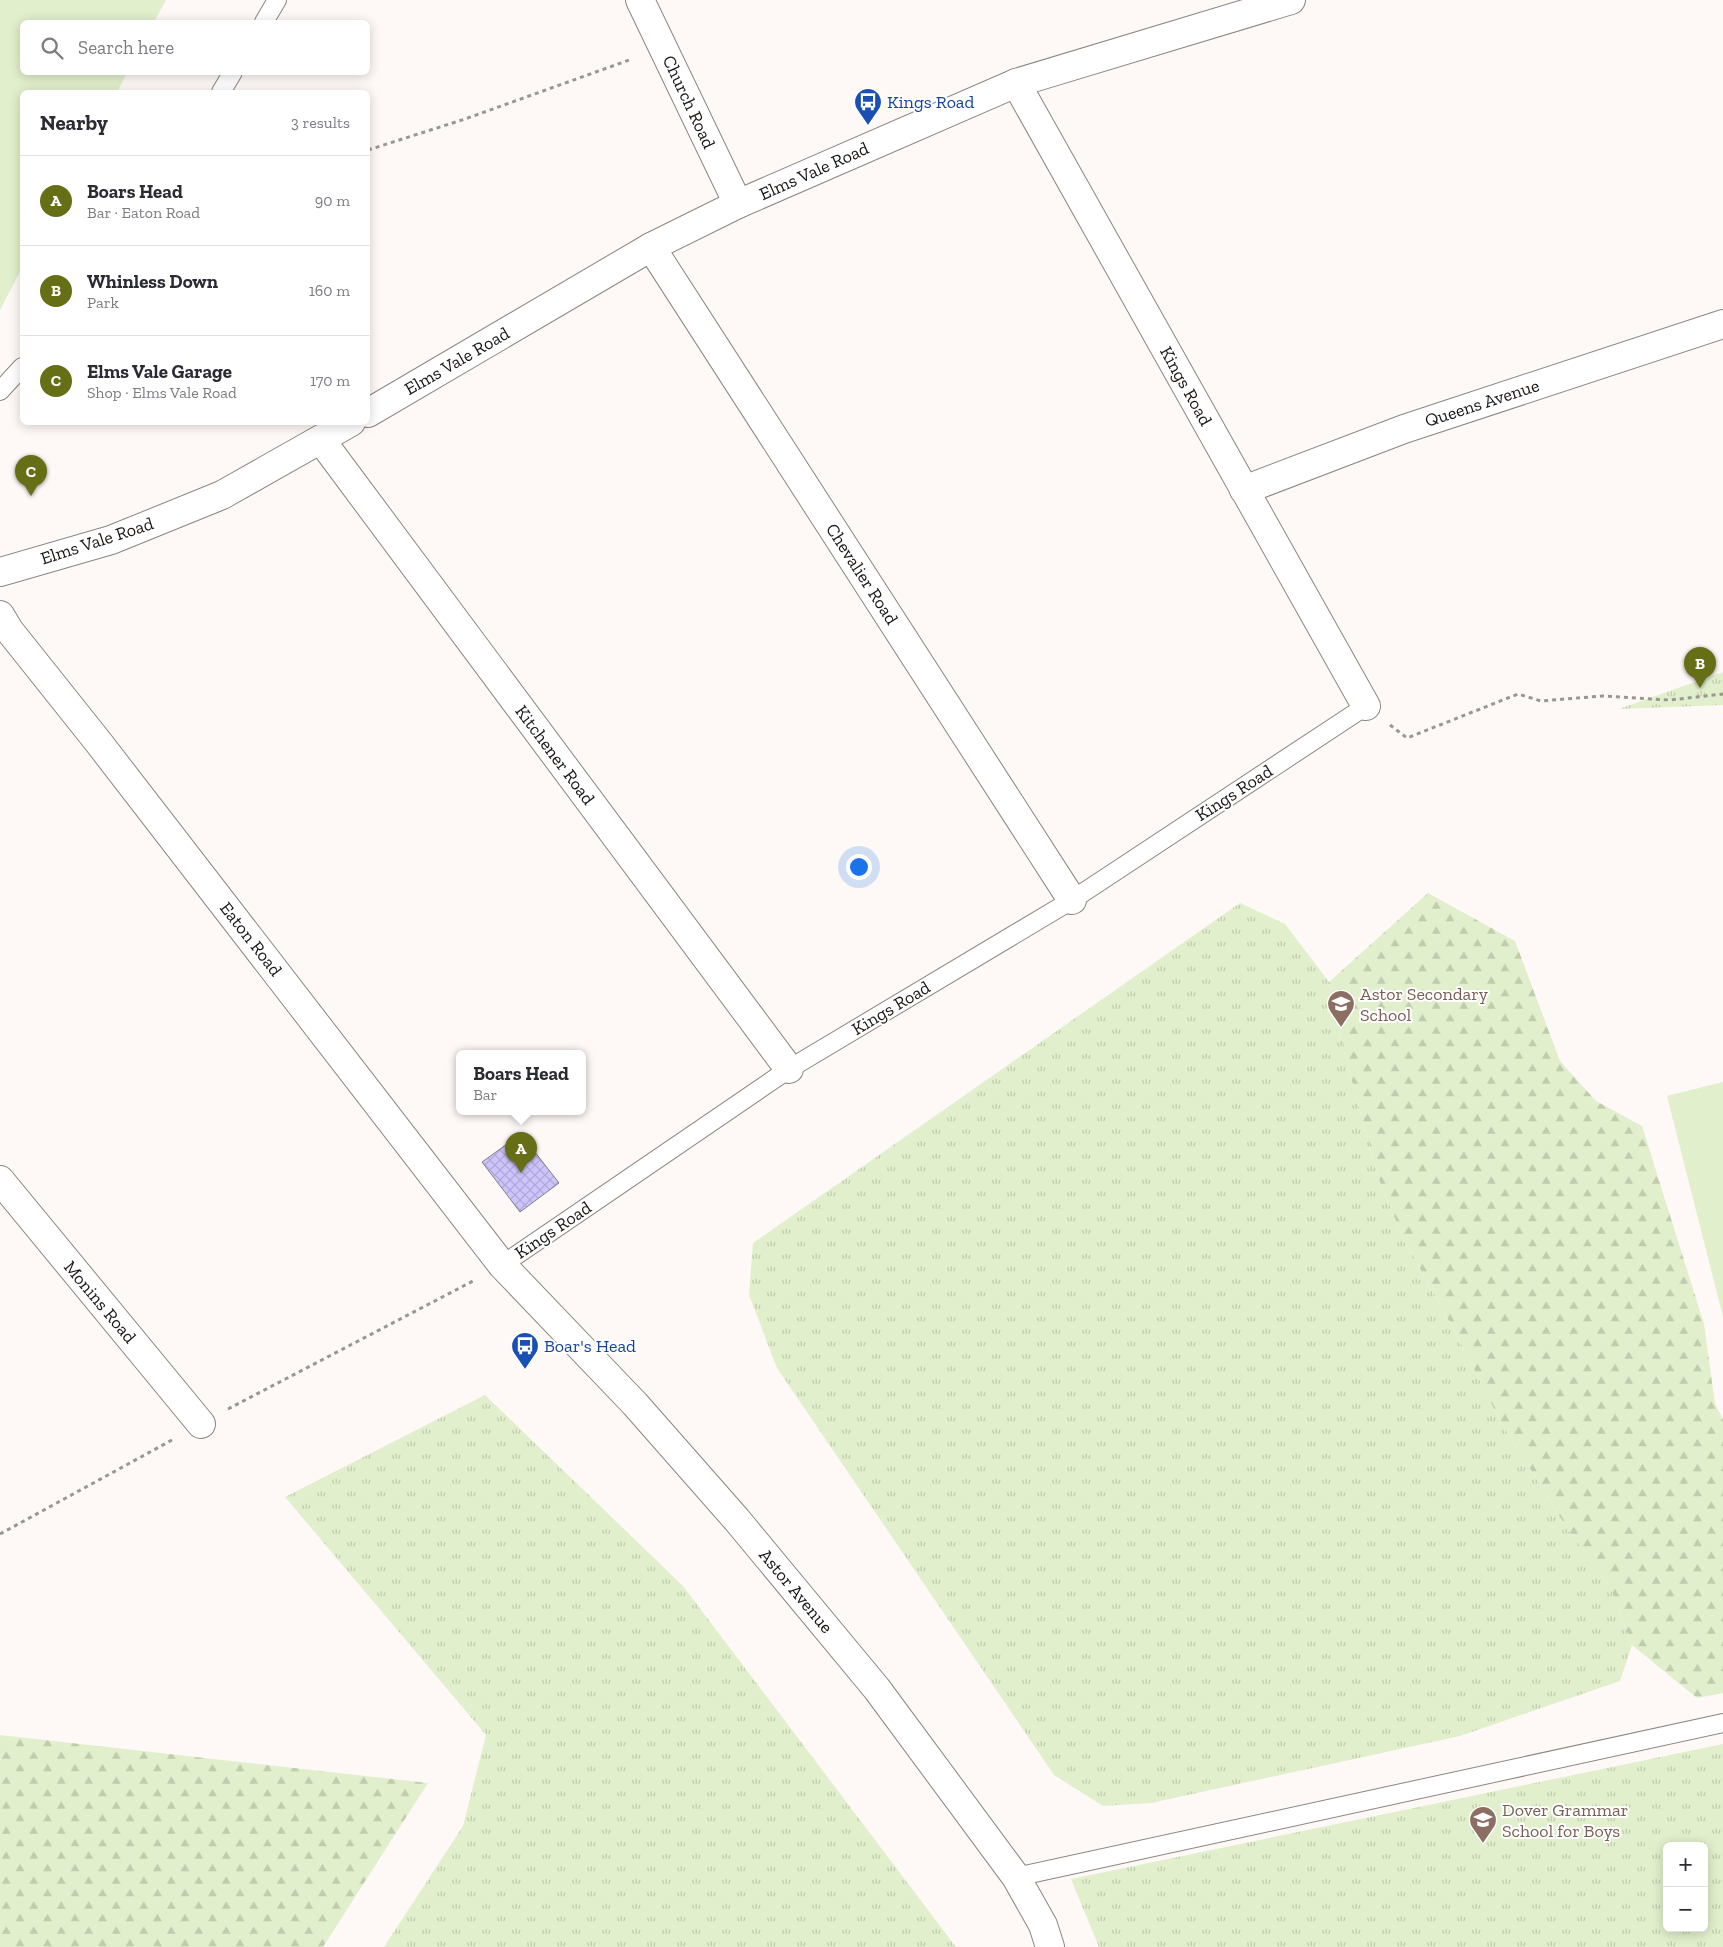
<!DOCTYPE html>
<html lang="en">
<head>
<meta charset="utf-8">
<style>
	:root { --surface:#fff; --page:#f2f2f3; --text:#2b2b33; --muted:#7c7c81; --line:#e1e1e2; --accent:#666f16 }
	body { margin:0; font-family:"Zilla Slab",serif; background:var(--page); color:var(--text) }
	.controls { position:absolute; right:15px; bottom:15px; display:grid; overflow:hidden; border-radius:8px; box-shadow:0 2px 12px #0003 }
	.controls button { width:45px; height:45px; display:grid; place-items:center; padding:0; border:0; border-bottom:1px solid var(--line); background:var(--surface); color:var(--text); font:25px sans-serif }
	.you { position:absolute; left:858px; top:866px; width:18px; height:18px; margin:-12px; border:4px solid #fff; border-radius:50%; background:#1a73e8; box-shadow:0 0 0 8px #1a73e833 }
	.badge { display:grid; place-items:center; width:32px; height:32px; border-radius:50%; background:var(--accent); color:#fff; font-size:16px; font-weight:700 }
	.pin { position:absolute; translate:-50% -41px; filter:drop-shadow(0 1px 2px #0008) }
	.pin::after { content:''; position:absolute; top:26px; width:18px; height:15px; background:inherit; clip-path:polygon(0 0,100% 0,50% 100%) }
	.popup { position:absolute; left:456px; top:1050px; width:130px; height:65px; box-sizing:border-box; display:grid; place-content:center; border-radius:8px; background:var(--surface); filter:drop-shadow(0 1px 4px #0005); font-size:16px; white-space:nowrap; color:var(--muted) }
	.popup b { font-size:19px; color:var(--text) }
	.popup::after { content:''; position:absolute; left:50%; top:100%; margin-left:-10px; border:10px solid transparent; border-top-color:var(--surface) }
	.list { margin:0; padding:0; list-style:none }
	h2 { display:flex; justify-content:space-between; align-items:center; height:65px; margin:0; padding:0 20px; font-size:21px }
	h2 small { font-size:16px; font-weight:400; color:var(--muted) }
	.list li { display:grid; grid-template-columns:32px 1fr auto; gap:15px; align-items:center; box-sizing:border-box; height:90px; padding:0 20px; border-top:1px solid var(--line) }
	.list b { display:block; font-size:19px; white-space:nowrap }
	.list p { margin:0; font-size:16px; white-space:nowrap; color:var(--muted) }
	.list em { font-size:16px; font-style:normal; color:var(--muted) }
	.icon { flex:none; width:28px; height:28px; fill:none; stroke:currentColor; stroke-width:2; stroke-linecap:round; stroke-linejoin:round }
	.map { position:relative; flex:none; width:1723px; height:1947px; overflow:hidden }
	.search { position:absolute; background:var(--surface); box-shadow:0 2px 12px #0003; left:20px; top:20px; width:350px; height:55px; display:flex; align-items:center; gap:12px; box-sizing:border-box; padding:0 18px; border-radius:8px; color:var(--muted); font-size:19px }
	.panel { position:absolute; background:var(--surface); box-shadow:0 2px 12px #0003; left:20px; top:90px; width:350px; height:335px; border-radius:8px }
	.map>svg:first-child { display:block }
	.forest { fill:url(#forest-firs) }
	.park { fill:url(#park-tufts); fill-rule:evenodd }
	.garden { fill:#e1efcc }
	.building { fill:url(#building-cross-hatch); stroke:#807f86 }
	.lines { fill:none; stroke-linecap:round; stroke-linejoin:round }
	.lane-casing { stroke:#8d8581; stroke-width:20 }
	.street-casing { stroke:#8d8581; stroke-width:30 }
	.secondary-casing { stroke:#8d8581; stroke-width:30 }
	.path { stroke:#9b9694; stroke-width:3; stroke-dasharray:4 4; stroke-linecap:butt }
	.lane { stroke:#fff; stroke-width:18 }
	.street { stroke:#fff; stroke-width:28 }
	.secondary { stroke:#fff; stroke-width:28 }
	.labels { text-anchor:middle; dominant-baseline:central; stroke-width:4; stroke-linejoin:round; paint-order:stroke }
	.street-label { font-size:18px; fill:#181513; stroke:#fff }
	.transit-label { font-size:18px; fill:#164399; stroke:#fff; text-anchor:start }
	.education-label { font-size:18px; fill:#785e54; stroke:#fff; text-anchor:start }
</style>
</head>
<body>
<div class="map">
<svg width="1723" height="1947" viewBox="0 0 1723 1947">
	<defs>
		<pattern id="forest-firs" width="22" height="20" patternUnits="userSpaceOnUse" patternTransform="scale(1.25)"><rect width="22" height="20" fill="#e1efcc"/><path d="M5 1l3.5 6h-7zM16 11l3.5 6h-7z" fill="#c0ccae"/></pattern>
		<pattern id="park-tufts" width="24" height="20" patternUnits="userSpaceOnUse" patternTransform="scale(1.25)"><rect width="24" height="20" fill="#e1efcc"/><path d="M3 7l-1-3M5 7V3M7 7l1-3M15 17l-1-3M17 17v-4M19 17l1-3" fill="none" stroke="#c0ccae"/></pattern>
		<pattern id="building-cross-hatch" width="8" height="8" patternUnits="userSpaceOnUse" patternTransform="scale(1.25)"><rect width="8" height="8" fill="#cec4fc"/><path d="M0 0l8 8M0 8l8-8" fill="none" stroke="#b0a8d7"/></pattern>
	</defs>
	<rect width="100%" height="100%" fill="#fef9f7"/>
	<g class="forest">
		<polygon points="1428,893 1515,941 1560,1061 1596,1101 1642,1126 1704,1324 1715,1404 1723,1419 1723,1693 1697,1698 1632,1645 1610,1587 1566,1527 1499,1419 1455,1332 1403,1238 1379,1180 1344,1052 1329,982"/>
		<polygon points="0,1735 428,1783 323,1947 0,1947"/>
	</g>
	<g class="park">
		<polygon points="1723,672 1723,705 1619,709"/>
		<polygon points="1240,903 1285,924 1329,982 1344,1052 1379,1180 1403,1238 1455,1332 1499,1419 1566,1527 1610,1587 1632,1645 1620,1681 1460,1736 1151,1803 1103,1806 1054,1775 777,1368 749,1295 753,1243"/>
		<polygon points="485,1395 683,1586 956,1947 384,1947 463,1826 486,1735 285,1497"/>
		<path d="M1723,1744V1947H1099L1071,1879ZM1667,1846H1704V1928H1667Z"/>
	</g>
	<g class="garden">
		<polygon points="0,0 166,0 154,22 22,22 22,72 127,73 117,92 22,92 22,268 0,310"/>
		<polygon points="1723,1082 1723,1317 1667,1096"/>
	</g>
	<polygon class="building" points="521,1134 559,1183 520,1212 482,1162"/>
	<g class="lines">
		<defs>
			<g id="lane">
				<polyline points="264,22 277,0"/>
				<polyline points="221,92 233,72"/>
				<polyline points="0,391 22,367"/>
				<polyline points="502,1265 789,1069 1072,900 1366,706"/>
				<polyline points="1016,1877 1723,1723"/>
			</g>
			<g id="street">
				<polyline points="640,0 738,204"/>
				<polyline points="1016,83 1366,706"/>
				<polyline points="651,247 1072,900"/>
				<polyline points="368,413 651,247 738,204 1016,83 1291,0"/>
				<polyline points="321,440 789,1069"/>
				<polyline points="1244,490 1404,429 1723,324"/>
				<polyline points="0,572 111,540 222,495 351,422"/>
				<polyline points="0,1180 201,1424"/>
			</g>
			<polyline id="secondary" points="0,615 9,630 99,743 502,1265 635,1404 737,1520 877,1689 1016,1877 1043,1925 1050,1947"/>
		</defs>
		<use href="#lane" class="lane-casing"/>
		<use href="#street" class="street-casing"/>
		<use href="#secondary" class="secondary-casing"/>
		<g class="path">
			<polyline points="368,150 465,119 632,59"/>
			<polyline points="1390,725 1407,738 1518,694 1541,701 1602,696 1670,700 1723,694"/>
			<polyline points="228,1409 473,1281"/>
			<polyline points="0,1534 172,1440"/>
		</g>
		<use href="#lane" class="lane"/>
		<use href="#street" class="street"/>
		<use href="#secondary" class="secondary"/>
	</g>
	<defs>
		<symbol id="bus-pin" viewBox="-11 -11 22 30"><path d="M0 17L-7.5 6A9.5 9.5 0 1 1 7.5 6Z" fill="#1a4fb4" stroke="#fff"/><path d="M-5-6H5V4H4V6H2V4H-2V6H-4V4H-5ZM-3.5-4V0h7V-4ZM-3.5 1.2v1.5H-2V1.2ZM2 1.2v1.5H3.5V1.2Z" fill="#fff"/></symbol>
		<symbol id="school-pin" viewBox="-11 -11 22 30"><path d="M0 17L-7.5 6A9.5 9.5 0 1 1 7.5 6Z" fill="#8d6e63" stroke="#fff"/><path d="M0-5L7-2L0 1L-7-2ZM-4 1L0 2.5L4 1V4Q0 6-4 4Z" fill="#fff"/></symbol>
	</defs>
	<g fill-rule="evenodd">
		<use href="#bus-pin" x="852" y="86" width="32" height="43"/>
		<use href="#school-pin" x="1325" y="988" width="32" height="43"/>
		<use href="#bus-pin" x="509" y="1330" width="32" height="43"/>
		<use href="#school-pin" x="1467" y="1804" width="32" height="43"/>
	</g>
	<g class="labels">
		<g class="street-label">
			<text transform="translate(689 102) rotate(65)">Church Road</text>
			<text transform="translate(814 171) rotate(-24)">Elms Vale Road</text>
			<text transform="translate(457 361) rotate(-30)">Elms Vale Road</text>
			<text transform="translate(1186 386) rotate(61)">Kings Road</text>
			<text transform="translate(1482 403) rotate(-18)">Queens Avenue</text>
			<text transform="translate(97 541) rotate(-18)">Elms Vale Road</text>
			<text transform="translate(862 574) rotate(57)">Chevalier Road</text>
			<text transform="translate(555 755) rotate(53)">Kitchener Road</text>
			<text transform="translate(1234 793) rotate(-33)">Kings Road</text>
			<text transform="translate(251 939) rotate(52)">Eaton Road</text>
			<text transform="translate(891 1008) rotate(-31)">Kings Road</text>
			<text transform="translate(553 1230) rotate(-34)">Kings Road</text>
			<text transform="translate(100 1302) rotate(50)">Monins Road</text>
			<text transform="translate(796 1591) rotate(50)">Astor Avenue</text>
		</g>
		<g class="transit-label">
			<text x="887" y="102">Kings Road</text>
			<text x="544" y="1346">Boar's Head</text>
		</g>
		<g class="education-label">
			<text x="1360" y="994">Astor Secondary<tspan x="1360" dy="21">School</tspan></text>
			<text x="1502" y="1810">Dover Grammar<tspan x="1502" dy="21">School for Boys</tspan></text>
		</g>
	</g>
</svg>
<div class="controls">
<button>+</button>
<button>−</button>
</div>
<div class="you"></div>
<div class="pin badge" style="left:521px;top:1173px">A</div>
<div class="popup"><b>Boars Head</b>Bar</div>
<div class="pin badge" style="left:1700px;top:688px">B</div>
<div class="pin badge" style="left:31px;top:496px">C</div>
<div class="search"><svg class="icon" aria-label="search" viewBox="0 0 24 24"><circle cx="10" cy="10" r="6"/><path d="M15 15l6 6"/></svg>Search here</div>
<section class="panel">
<h2>Nearby<small>3 results</small></h2>
<ul class="list">
<li><span class="badge">A</span><div><b>Boars Head</b><p>Bar · Eaton Road</p></div><em>90 m</em></li>
<li><span class="badge">B</span><div><b>Whinless Down</b><p>Park</p></div><em>160 m</em></li>
<li><span class="badge">C</span><div><b>Elms Vale Garage</b><p>Shop · Elms Vale Road</p></div><em>170 m</em></li>
</ul>
</section>
</div>
</body>
</html>
